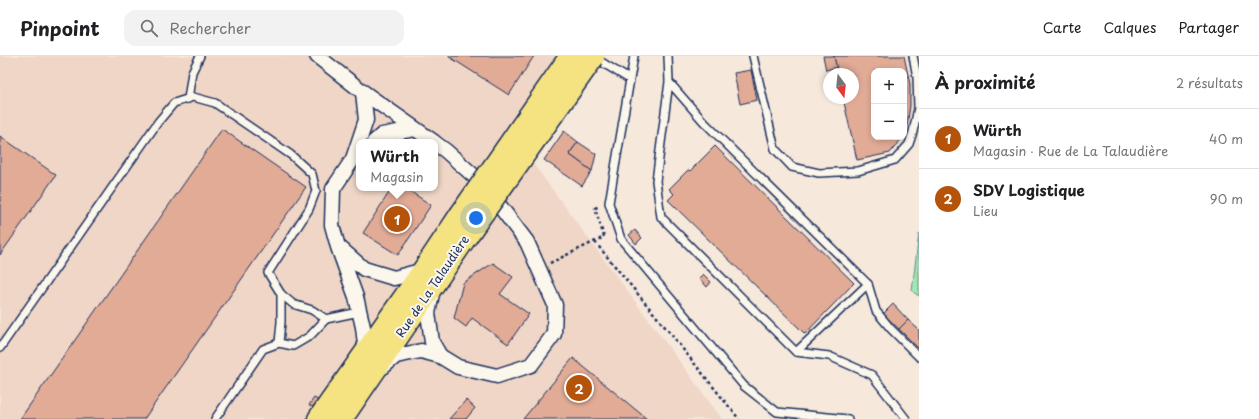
<!DOCTYPE html>
<html lang="fr">
<head>
<meta charset="utf-8">
<style>
	:root { --surface:#fff; --page:#f2f2f2; --text:#202124; --muted:#757577; --line:#e0e0e0; --accent:#b45309 }
	body { margin:0; font-family:"Playpen Sans",sans-serif; background:var(--page); color:var(--text) }
	.controls { position:absolute; right:12px; top:12px; display:grid; overflow:hidden; border-radius:8px; box-shadow:0 2px 6px #0003 }
	.controls button { width:36px; height:36px; display:grid; place-items:center; padding:0; border:0; border-bottom:1px solid var(--line); background:var(--surface); color:var(--text); font:20px sans-serif }
	.compass { position:absolute; left:823px; top:12px; width:36px; height:36px; border-radius:50%; background:var(--surface); box-shadow:0 2px 6px #0003; rotate:165deg }
	.you { position:absolute; left:476px; top:162px; width:14px; height:14px; margin:-10px; border:3px solid #fff; border-radius:50%; background:#1a73e8; box-shadow:0 0 0 6px #1a73e833 }
	.badge { display:grid; place-items:center; width:26px; height:26px; border-radius:50%; background:var(--accent); color:#fff; font-size:13px; font-weight:700 }
	.pin { position:absolute; translate:-50% -50%; border:2px solid #fff; box-shadow:0 1px 4px #0006 }
	.popup { position:absolute; left:356px; top:83px; width:82px; height:52px; box-sizing:border-box; display:grid; place-content:center; border-radius:8px; background:var(--surface); filter:drop-shadow(0 1px 3px #0005); font-size:13px; white-space:nowrap; color:var(--muted) }
	.popup b { font-size:15px; color:var(--text) }
	.popup::after { content:''; position:absolute; left:50%; top:100%; margin-left:-8px; border:8px solid transparent; border-top-color:var(--surface) }
	.list { margin:0; padding:0; list-style:none }
	h2 { display:flex; justify-content:space-between; align-items:center; height:52px; margin:0; padding:0 16px; font-size:17px }
	h2 small { font-size:13px; font-weight:400; color:var(--muted) }
	.list li { display:grid; grid-template-columns:26px 1fr auto; gap:12px; align-items:center; box-sizing:border-box; height:60px; padding:0 16px; border-top:1px solid var(--line) }
	.list b { display:block; font-size:15px; white-space:nowrap }
	.list p { margin:0; font-size:13px; white-space:nowrap; color:var(--muted) }
	.list em { font-size:13px; font-style:normal; color:var(--muted) }
	.icon { flex:none; width:22px; height:22px; fill:none; stroke:currentColor; stroke-width:2; stroke-linecap:round; stroke-linejoin:round }
	.map { position:relative; flex:none; width:919px; height:363px; overflow:hidden }
	header { display:flex; align-items:center; gap:24px; box-sizing:border-box; height:56px; padding:0 20px; background:var(--surface); border-bottom:1px solid var(--line) }
	header strong { font-size:19px }
	nav { display:flex; gap:22px; margin-inline-start:auto; font-size:14px }
	.search { width:280px; height:36px; background:var(--page); display:flex; align-items:center; gap:10px; box-sizing:border-box; padding:0 14px; border-radius:12px; color:var(--muted); font-size:15px }
	main { display:flex }
	aside { flex:1; background:var(--surface) }
	.map>svg:first-child { display:block }
	.built { fill:#f0d6c6; fill-rule:evenodd }
	.green { fill:#a2e7b3; stroke:#5e8b88 }
	.building { fill:#e1ab96; stroke:#1b2f5e }
	.lines { fill:none; stroke-linecap:round; stroke-linejoin:round }
	.lane-casing { stroke:#1b2f5e; stroke-width:10 }
	.street-casing { stroke:#1b2f5e; stroke-width:17 }
	.primary-casing { stroke:#1b2f5e; stroke-width:25 }
	.path { stroke:#1b2f5e; stroke-width:2.5; stroke-dasharray:3 3; stroke-linecap:butt }
	.lane { stroke:#fbf7ec; stroke-width:7 }
	.street { stroke:#fbf7ec; stroke-width:14 }
	.primary { stroke:#f5e382; stroke-width:22 }
	.primary-bridge-casing { stroke:#1b2f5e; stroke-width:25; stroke-linecap:butt }
	.primary-bridge { stroke:#f5e382; stroke-width:22 }
	.labels { text-anchor:middle; dominant-baseline:central; stroke-width:4; stroke-linejoin:round; paint-order:stroke }
	.street-label { font-size:12px; fill:#1b2f5e; stroke:#fbf7ec }
</style>
</head>
<body>
<header>
<strong>Pinpoint</strong>
<div class="search"><svg class="icon" aria-label="search" viewBox="0 0 24 24"><circle cx="10" cy="10" r="6"/><path d="M15 15l6 6"/></svg>Rechercher</div>
<nav><a>Carte</a><a>Calques</a><a>Partager</a></nav>
</header>
<main>
<div class="map">
<svg width="919" height="363" viewBox="0 0 919 363">
	<rect width="100%" height="100%" fill="#f6e8db"/>
	<filter id="ink" filterUnits="userSpaceOnUse"><feTurbulence type="fractalNoise" baseFrequency=".025" numOctaves="2"/><feDisplacementMap in="SourceGraphic" scale="8" xChannelSelector="R" yChannelSelector="G"/><feConvolveMatrix kernelMatrix="1 2 1 2 8 2 1 2 1" color-interpolation-filters="sRGB"/></filter>
	<g filter="url(#ink)">
		<path class="built" d="M0,0H567L509,75L722,363H0ZM359,86H435V132H359Z"/>
		<polygon class="green" points="919,177 919,240 912,235"/>
		<g class="building">
			<polygon points="448,0 534,0 509,39"/>
			<polygon points="823,0 834,0 837,11 826,14"/>
			<polygon points="834,0 904,0 910,28 910,50 906,77 904,79 904,15 874,15 874,81 903,81 890,97 857,104 843,42 853,42 853,18 838,18"/>
			<polygon points="751,14 757,44 740,48 734,17"/>
			<polygon points="222,73 306,131 144,363 20,363"/>
			<polygon points="564,75 578,86 569,98 592,115 582,130 544,104"/>
			<polygon points="0,80 56,119 0,199"/>
			<polygon points="578,86 596,98 592,115 569,98"/>
			<polygon points="715,90 854,227 805,278 668,144 674,138 669,133 688,114 690,115"/>
			<polygon points="392,132 405,132 431,149 398,199 363,177"/>
			<polygon points="635,174 642,182 636,188 629,179"/>
			<polygon points="493,207 513,221 500,238 529,258 508,288 472,262 466,271 454,262 463,227"/>
			<polygon points="703,218 711,226 707,231 699,222"/>
			<polygon points="893,248 908,264 899,273 883,258"/>
			<polygon points="908,264 919,274 919,293 899,273"/>
			<polygon points="573,302 647,363 523,363"/>
			<polygon points="314,342 318,344 313,351 309,349"/>
			<polygon points="466,344 475,352 466,363 449,363"/>
		</g>
		<g class="lines">
			<defs>
				<g id="lane">
					<polyline points="634,0 609,147 621,183 744,330 777,356 848,363"/>
					<polyline points="668,0 669,26 656,125 661,161 796,296 868,228 704,66 669,26"/>
					<polyline points="753,0 775,93 792,111 819,117 858,115 895,104 909,88 913,76 918,52 917,21 913,0"/>
					<polyline points="595,2 629,23"/>
					<polyline points="188,43 192,16 200,0"/>
					<polyline points="868,228 876,255 891,273 919,301"/>
					<polyline points="326,263 359,256"/>
					<polyline points="279,287 281,266 281,238"/>
					<polyline points="0,292 158,66 174,47 193,41 215,47 291,99 312,118 316,135 309,153 268,217 281,238 293,248 312,254 326,263 310,280 293,290 279,287 263,293 215,363"/>
					<polyline points="796,296 829,300 872,319 906,363"/>
				</g>
				<g id="street">
					<polyline points="317,0 363,36 434,86"/>
					<polyline points="363,36 366,64 353,103 333,133 332,169 338,191 356,241 363,271 366,297"/>
					<polyline points="374,86 382,79 415,73"/>
					<polyline points="340,192 364,213 394,222 424,214"/>
					<polyline points="432,238 428,257 432,286 440,300"/>
					<polyline points="383,311 396,300 421,295 440,300 458,311 497,320 531,309 554,278 555,249 527,186 483,128 446,95 435,87"/>
				</g>
				<g id="primary">
					<polyline points="319,363 424,214 460,160"/>
					<polyline points="341,363 469,176"/>
				</g>
			</defs>
			<use href="#lane" class="lane-casing"/>
			<use href="#street" class="street-casing"/>
			<use href="#primary" class="primary-casing"/>
			<g class="path">
				<polyline points="595,186 670,277 739,363"/>
				<polyline points="550,207 604,181 595,152 600,150"/>
			</g>
			<use href="#lane" class="lane"/>
			<use href="#street" class="street"/>
			<use href="#primary" class="primary"/>
			<defs>
				<g id="primary-bridge">
					<polyline points="460,160 571,0"/>
					<polyline points="469,176 593,1"/>
				</g>
			</defs>
			<use href="#primary-bridge" class="primary-bridge-casing"/>
			<use href="#primary-bridge" class="primary-bridge"/>
		</g>
	</g>
	<g class="labels">
		<g class="street-label">
			<text transform="translate(432 230) rotate(-56)">Rue de La Talaudière</text>
		</g>
	</g>
</svg>
<div class="controls">
<button>+</button>
<button>−</button>
</div>
<svg class="compass" viewBox="-18 -18 36 36"><path d="M0-13l5 13h-10z" fill="#e53935"/><path d="M0 13l5-13h-10z" fill="#757577"/></svg>
<div class="you"></div>
<div class="pin badge" style="left:397px;top:163px">1</div>
<div class="popup"><b>Würth</b>Magasin</div>
<div class="pin badge" style="left:579px;top:332px">2</div>
</div>
<aside>
<h2>À proximité<small>2 résultats</small></h2>
<ul class="list">
<li><span class="badge">1</span><div><b>Würth</b><p>Magasin · Rue de La Talaudière</p></div><em>40 m</em></li>
<li><span class="badge">2</span><div><b>SDV Logistique</b><p>Lieu</p></div><em>90 m</em></li>
</ul>
</aside>
</main>
</body>
</html>
